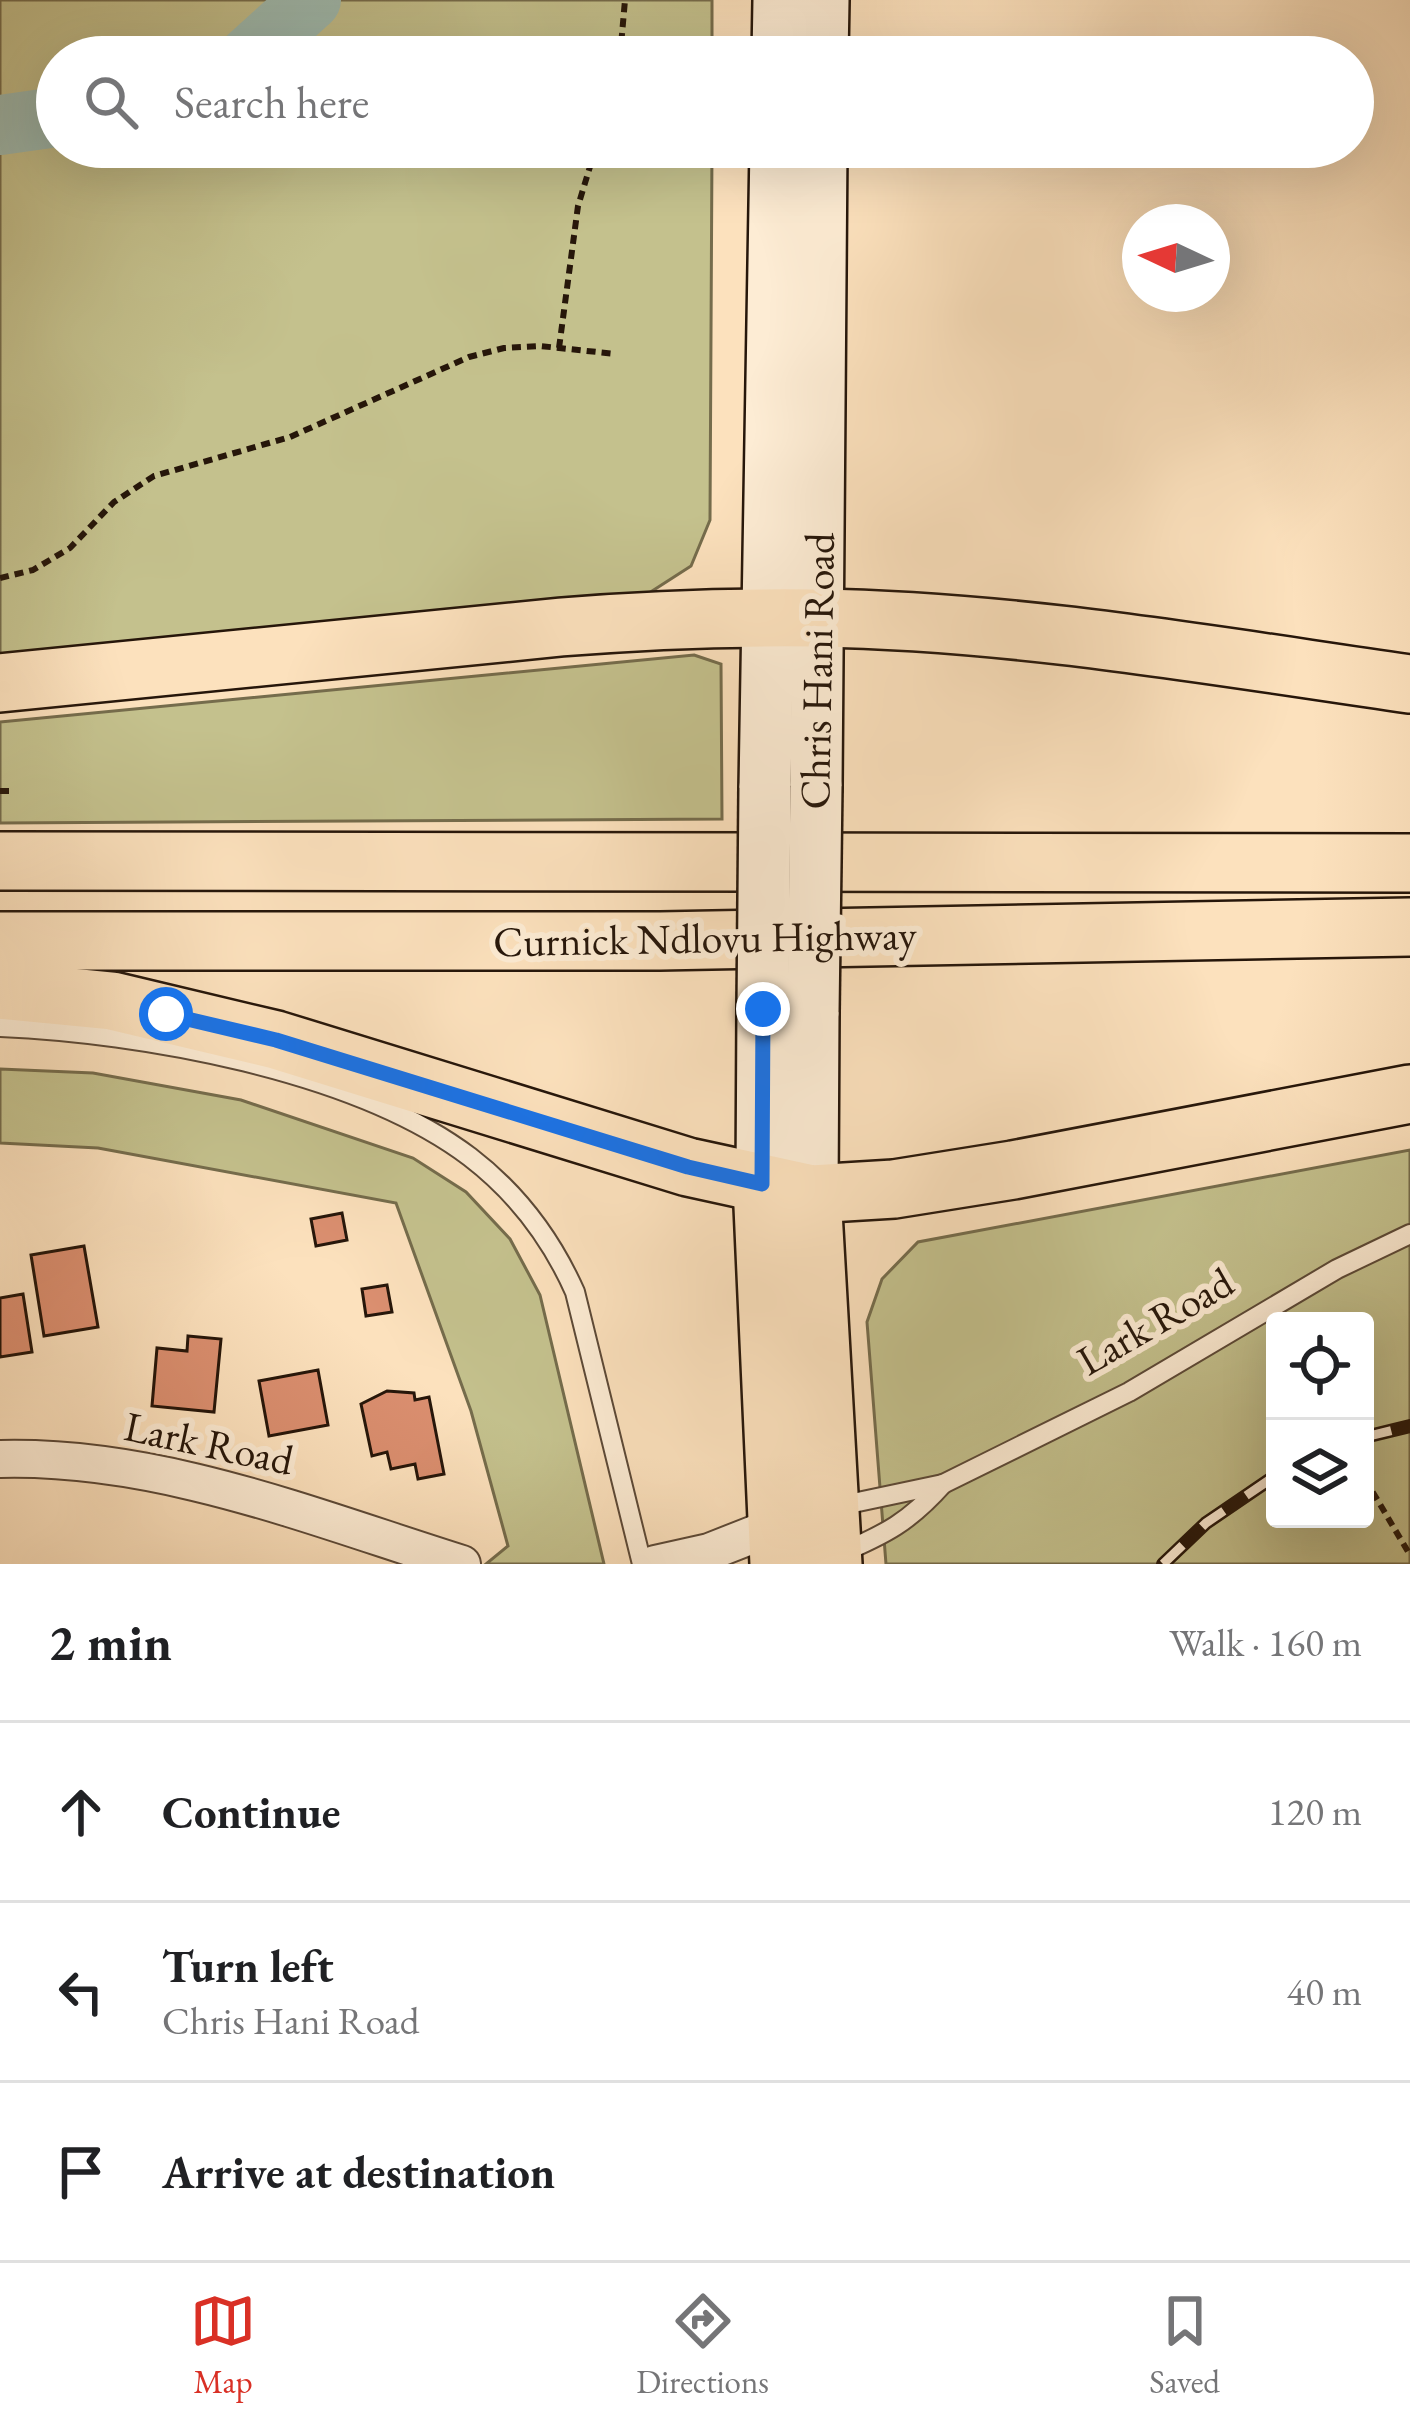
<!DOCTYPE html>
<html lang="en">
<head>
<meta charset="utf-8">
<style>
	:root { --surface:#fff; --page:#f6f6f6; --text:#202124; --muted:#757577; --line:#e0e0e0; --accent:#d93025 }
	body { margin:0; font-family:"EB Garamond",serif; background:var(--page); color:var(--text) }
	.controls { position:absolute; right:36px; bottom:36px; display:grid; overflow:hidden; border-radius:12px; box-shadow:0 12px 48px #0002 }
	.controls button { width:108px; height:108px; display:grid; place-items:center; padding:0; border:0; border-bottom:3px solid var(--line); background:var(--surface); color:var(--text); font:60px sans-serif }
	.compass { position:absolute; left:1122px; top:204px; width:108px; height:108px; border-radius:50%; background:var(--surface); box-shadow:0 12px 48px #0002; rotate:274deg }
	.stop { position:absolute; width:36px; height:36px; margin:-27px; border:9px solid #1a73e8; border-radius:50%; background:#fff }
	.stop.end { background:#1a73e8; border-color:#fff; box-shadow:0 3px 12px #0008 }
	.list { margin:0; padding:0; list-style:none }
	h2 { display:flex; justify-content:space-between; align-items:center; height:156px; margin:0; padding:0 48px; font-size:51px }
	h2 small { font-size:39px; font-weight:400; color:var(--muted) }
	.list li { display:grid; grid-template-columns:78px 1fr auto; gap:36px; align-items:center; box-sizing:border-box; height:180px; padding:0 48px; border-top:3px solid var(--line) }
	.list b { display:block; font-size:45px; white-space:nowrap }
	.list p { margin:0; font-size:39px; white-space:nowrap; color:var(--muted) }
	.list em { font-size:39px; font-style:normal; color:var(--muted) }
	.icon { flex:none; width:66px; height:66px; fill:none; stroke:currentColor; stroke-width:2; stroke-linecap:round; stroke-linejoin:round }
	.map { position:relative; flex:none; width:1410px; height:1564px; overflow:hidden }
	.search { position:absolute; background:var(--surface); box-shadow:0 12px 48px #0002; left:36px; right:36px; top:36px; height:132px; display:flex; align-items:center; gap:30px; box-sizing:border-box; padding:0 42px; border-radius:66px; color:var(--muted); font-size:45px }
	.sheet { height:696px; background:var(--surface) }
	nav { display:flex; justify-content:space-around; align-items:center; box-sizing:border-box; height:168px; border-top:3px solid var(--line); background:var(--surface); font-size:33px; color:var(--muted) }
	nav a { display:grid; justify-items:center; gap:6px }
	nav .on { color:var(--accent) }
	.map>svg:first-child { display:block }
	.green { fill:#c4c18d; stroke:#756c4c; stroke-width:3; fill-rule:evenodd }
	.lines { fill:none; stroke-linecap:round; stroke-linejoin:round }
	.river { stroke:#9fbdb3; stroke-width:60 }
	.building { fill:#db8f70; stroke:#26160a; stroke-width:3 }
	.lane-casing { stroke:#5c4937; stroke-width:22 }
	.street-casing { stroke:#5c4937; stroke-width:40 }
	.secondary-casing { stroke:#26160a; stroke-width:56 }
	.primary-casing { stroke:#26160a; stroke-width:62 }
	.path { stroke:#26160a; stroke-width:6; stroke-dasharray:9 6; stroke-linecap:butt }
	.lane { stroke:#fdecd4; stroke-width:18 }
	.street { stroke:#fdecd4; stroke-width:36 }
	.secondary { stroke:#fdecd4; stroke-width:51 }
	.primary { stroke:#fce1bd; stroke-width:57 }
	.rail-casing { stroke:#26160a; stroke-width:14 }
	.rail { stroke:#fdecd4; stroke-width:9; stroke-dasharray:27; stroke-linecap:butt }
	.secondary-bridge-casing { stroke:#26160a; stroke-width:56; stroke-linecap:butt }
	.secondary-bridge { stroke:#fdecd4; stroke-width:51 }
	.route { stroke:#1a73e8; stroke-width:15 }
	.labels { text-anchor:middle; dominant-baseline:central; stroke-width:12; stroke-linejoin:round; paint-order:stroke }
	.street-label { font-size:42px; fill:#26160a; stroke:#fdecd4 }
</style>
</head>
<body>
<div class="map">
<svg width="1410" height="1564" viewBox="0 0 1410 1564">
	<rect width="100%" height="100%" fill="#fce1bd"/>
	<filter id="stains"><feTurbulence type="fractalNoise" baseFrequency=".00167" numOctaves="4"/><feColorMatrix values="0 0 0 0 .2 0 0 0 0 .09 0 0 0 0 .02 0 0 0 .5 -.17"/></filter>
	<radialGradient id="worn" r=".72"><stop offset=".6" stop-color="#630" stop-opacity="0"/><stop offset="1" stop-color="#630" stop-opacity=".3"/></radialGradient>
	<g class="green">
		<polygon points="0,0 712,0 712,57 57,57 57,147 712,147 710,520 691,566 649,593 0,661"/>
		<polygon points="694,655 721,664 722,819 0,823 0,722"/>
		<polygon points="0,1069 93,1073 241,1100 413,1158 466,1192 510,1239 540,1295 604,1564 486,1564 508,1546 471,1411 396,1203 98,1148 0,1143"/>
		<path d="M1410,1150V1564H886L867,1322L882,1279L918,1242ZM1275,1321H1365V1519H1275Z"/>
	</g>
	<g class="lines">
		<g class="river">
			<polyline points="248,57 311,0"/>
			<polyline points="0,125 57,117"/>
		</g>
	</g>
	<g class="building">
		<polygon points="342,1213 347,1240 316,1246 311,1219"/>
		<polygon points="84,1246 98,1327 44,1336 31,1255"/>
		<polygon points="387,1285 392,1312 366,1316 362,1289"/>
		<polygon points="23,1294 32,1352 0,1357 0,1298"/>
		<polygon points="188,1336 221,1339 214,1412 152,1406 157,1348 187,1351"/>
		<polygon points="318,1370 328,1425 269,1436 259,1381"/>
		<polygon points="387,1391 414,1393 415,1400 429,1397 444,1474 418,1479 415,1464 391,1469 387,1452 372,1456 361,1404"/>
	</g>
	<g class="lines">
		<defs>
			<g id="lane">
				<path d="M0,1027C141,1033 355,1070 470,1157C517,1193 551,1238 575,1292L642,1564"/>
				<polyline points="839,1506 943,1484 1129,1392 1337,1269 1410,1234"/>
				<path d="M839,1554C886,1534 909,1522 943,1484"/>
			</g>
			<g id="street">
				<path d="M0,1459C160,1455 312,1517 462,1564"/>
				<polyline points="655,1564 709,1552 793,1519"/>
			</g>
			<g id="secondary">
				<polyline points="778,57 779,0"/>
				<polyline points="822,57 823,0"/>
				<polyline points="816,786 821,147"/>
				<polyline points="765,788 776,147"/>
				<polyline points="762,1184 763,1009"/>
				<polyline points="812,1194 813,1012"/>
			</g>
			<g id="primary">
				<path d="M0,683L561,627C646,620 732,617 817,618C1016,621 1214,656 1410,684"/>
				<polyline points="0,861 1410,863"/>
				<polyline points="0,941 660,941 1410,927"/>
				<polyline points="0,990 112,1001 276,1040 688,1167 812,1194 894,1189 1013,1170 1410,1094"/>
				<polyline points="762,1184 779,1564"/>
				<polyline points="812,1194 833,1564"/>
			</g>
		</defs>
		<use href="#lane" class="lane-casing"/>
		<use href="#street" class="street-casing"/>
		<use href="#secondary" class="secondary-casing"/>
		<use href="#primary" class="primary-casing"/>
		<g class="path">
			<polyline points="620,57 625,0"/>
			<polyline points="559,348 578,206 596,147"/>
			<polyline points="0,578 33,570 70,548 114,502 154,476 290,437 469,357 504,348 540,346 616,354"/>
			<polyline points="0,791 9,791"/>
			<polyline points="1365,1479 1410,1555"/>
		</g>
		<use href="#lane" class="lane"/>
		<use href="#street" class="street"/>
		<use href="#secondary" class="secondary"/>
		<use href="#primary" class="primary"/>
		<defs>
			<g id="rail">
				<polyline points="1365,1437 1410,1426"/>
				<polyline points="1163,1564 1206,1523 1275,1476"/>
			</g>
		</defs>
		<use href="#rail" class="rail-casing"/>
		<use href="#rail" class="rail"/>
		<defs>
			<g id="secondary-bridge">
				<polyline points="763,1009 765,788"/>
				<polyline points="813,1012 816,786"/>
			</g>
		</defs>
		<use href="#secondary-bridge" class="secondary-bridge-casing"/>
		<use href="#secondary-bridge" class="secondary-bridge"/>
	</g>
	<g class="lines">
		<polyline class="route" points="166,1014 276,1040 688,1167 762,1184 763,1009"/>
	</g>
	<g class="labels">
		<g class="street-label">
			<text transform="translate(817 671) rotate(-89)">Chris Hani Road</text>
			<text transform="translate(705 938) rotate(-1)">Curnick Ndlovu Highway</text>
			<text transform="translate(1155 1321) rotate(-30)">Lark Road</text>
			<text transform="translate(209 1443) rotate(12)">Lark Road</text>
		</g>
	</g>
	<rect width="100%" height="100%" filter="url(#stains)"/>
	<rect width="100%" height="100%" fill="url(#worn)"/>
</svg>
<div class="controls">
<button><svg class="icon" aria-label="locate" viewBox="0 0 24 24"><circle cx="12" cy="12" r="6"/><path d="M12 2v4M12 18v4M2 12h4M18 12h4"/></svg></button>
<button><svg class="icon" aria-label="layers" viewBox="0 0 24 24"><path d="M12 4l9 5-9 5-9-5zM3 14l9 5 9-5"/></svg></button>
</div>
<svg class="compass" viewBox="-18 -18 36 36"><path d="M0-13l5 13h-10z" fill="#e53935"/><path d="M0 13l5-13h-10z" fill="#757577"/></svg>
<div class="stop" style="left:166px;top:1014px"></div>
<div class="stop end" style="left:763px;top:1009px"></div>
<div class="search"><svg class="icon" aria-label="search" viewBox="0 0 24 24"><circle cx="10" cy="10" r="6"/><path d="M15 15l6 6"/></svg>Search here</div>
</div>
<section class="sheet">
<h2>2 min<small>Walk · 160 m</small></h2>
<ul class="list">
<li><svg class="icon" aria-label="ahead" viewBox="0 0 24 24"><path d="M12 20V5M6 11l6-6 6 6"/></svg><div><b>Continue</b></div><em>120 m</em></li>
<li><svg class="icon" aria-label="left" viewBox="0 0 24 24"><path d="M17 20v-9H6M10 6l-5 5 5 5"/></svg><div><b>Turn left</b><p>Chris Hani Road</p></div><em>40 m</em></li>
<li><svg class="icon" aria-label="arrive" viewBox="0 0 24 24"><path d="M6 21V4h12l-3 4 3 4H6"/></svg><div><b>Arrive at destination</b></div></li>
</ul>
</section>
<nav>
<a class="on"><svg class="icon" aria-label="map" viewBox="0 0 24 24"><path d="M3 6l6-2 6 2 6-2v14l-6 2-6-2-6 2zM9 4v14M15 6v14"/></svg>Map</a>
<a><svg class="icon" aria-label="directions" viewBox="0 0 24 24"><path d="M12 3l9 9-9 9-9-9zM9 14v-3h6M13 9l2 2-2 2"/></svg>Directions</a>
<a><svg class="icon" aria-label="saved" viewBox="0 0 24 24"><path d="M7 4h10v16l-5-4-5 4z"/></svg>Saved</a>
</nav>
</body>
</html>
